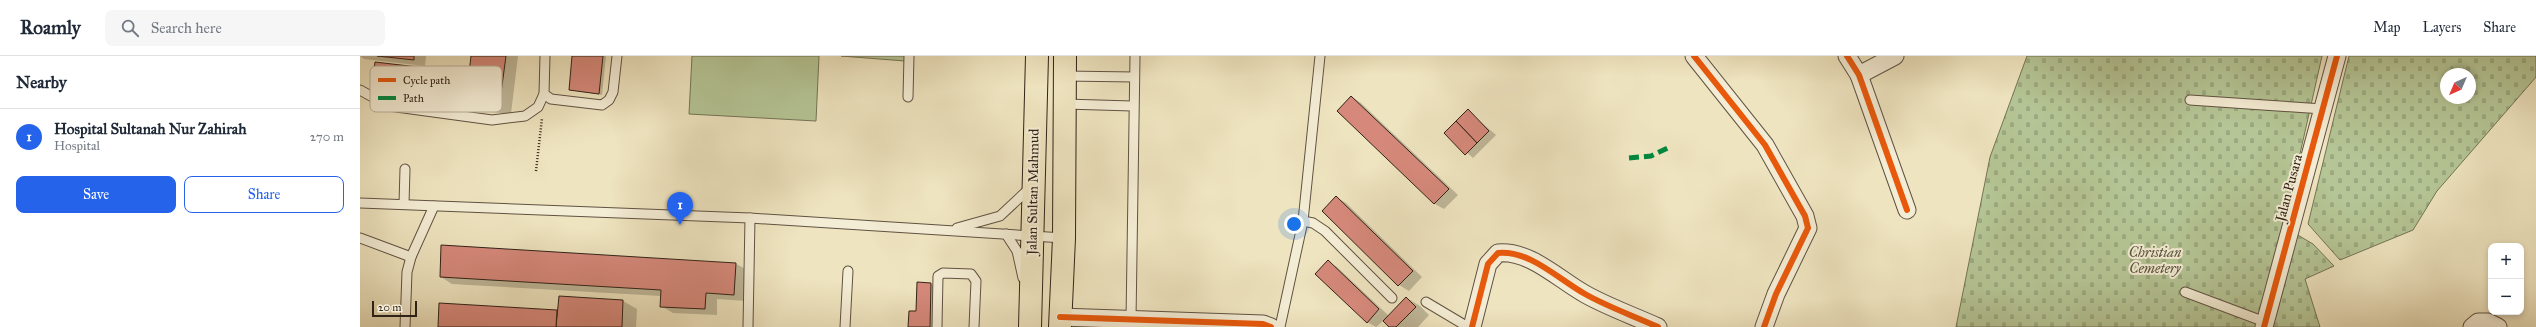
<!DOCTYPE html>
<html lang="en">
<head>
<meta charset="utf-8">
<style>
	:root { --surface:#fff; --page:#f6f6f7; --text:#1f2937; --muted:#747a83; --line:#e0e1e3; --accent:#2563eb }
	body { margin:0; font-family:"IM FELL Great Primer",serif; background:var(--page); color:var(--text) }
	.controls { position:absolute; right:12px; bottom:12px; display:grid; overflow:hidden; border-radius:8px; box-shadow:0 2px 6px #0003 }
	.controls button { width:36px; height:36px; display:grid; place-items:center; padding:0; border:0; border-bottom:1px solid var(--line); background:var(--surface); color:var(--text); font:20px sans-serif }
	.compass { position:absolute; left:2080px; top:12px; width:36px; height:36px; border-radius:50%; background:var(--surface); box-shadow:0 2px 6px #0003; rotate:224deg }
	.scale { position:absolute; left:12px; bottom:10px; width:45px; box-sizing:border-box; padding-left:4px; border:2px solid #312218; border-top:0; font-size:11px; line-height:14px; white-space:nowrap; color:#312218; -webkit-text-stroke:3px #f4edd5; paint-order:stroke }
	.you { position:absolute; left:934px; top:168px; width:14px; height:14px; margin:-10px; border:3px solid #fff; border-radius:50%; background:#1a73e8; box-shadow:0 0 0 6px #1a73e833 }
	.badge { display:grid; place-items:center; width:26px; height:26px; border-radius:50%; background:var(--accent); color:#fff; font-size:13px; font-weight:700 }
	.pin { position:absolute; translate:-50% -33px; filter:drop-shadow(0 1px 2px #0008) }
	.pin::after { content:''; position:absolute; top:21px; width:14px; height:12px; background:inherit; clip-path:polygon(0 0,100% 0,50% 100%) }
	.list { margin:0; padding:0; list-style:none }
	h2 { display:flex; justify-content:space-between; align-items:center; height:52px; margin:0; padding:0 16px; font-size:17px }
	h2 small { font-size:13px; font-weight:400; color:var(--muted) }
	.list li { display:grid; grid-template-columns:26px 1fr auto; gap:12px; align-items:center; box-sizing:border-box; height:56px; padding:0 16px; border-top:1px solid var(--line) }
	.list b { display:block; font-size:15px; white-space:nowrap }
	.list p { margin:0; font-size:13px; white-space:nowrap; color:var(--muted) }
	.list em { font-size:13px; font-style:normal; color:var(--muted) }
	.actions { display:flex; gap:8px; padding:12px 16px }
	.actions a { flex:1; padding:9px 0; border:1px solid var(--accent); border-radius:8px; text-align:center; font-size:14px; color:var(--accent) }
	.actions .main { background:var(--accent); color:#fff }
	.icon { flex:none; width:22px; height:22px; fill:none; stroke:currentColor; stroke-width:2; stroke-linecap:round; stroke-linejoin:round }
	.map { position:relative; flex:none; width:2176px; height:271px; overflow:hidden }
	header { display:flex; align-items:center; gap:24px; box-sizing:border-box; height:56px; padding:0 20px; background:var(--surface); border-bottom:1px solid var(--line) }
	header strong { font-size:19px }
	nav { display:flex; gap:22px; margin-inline-start:auto; font-size:14px }
	.search { width:280px; height:36px; background:var(--page); display:flex; align-items:center; gap:10px; box-sizing:border-box; padding:0 14px; border-radius:8px; color:var(--muted); font-size:15px }
	main { display:flex }
	aside { flex:1; background:var(--surface) }
	.map>svg:first-child { display:block }
	.cemetery { fill:url(#cemetery-stones); stroke:#737456; fill-rule:evenodd }
	.green { fill:#b5c595; stroke:#737456 }
	.shadow { fill:#0003 }
	.building { fill:#d6897b; stroke:#312218 }
	.lines { fill:none; stroke-linecap:round; stroke-linejoin:round }
	.lane-casing { stroke:#605242; stroke-width:11 }
	.street-casing { stroke:#605242; stroke-width:19 }
	.primary-casing { stroke:#312218; stroke-width:24 }
	.path { stroke:#312218; stroke-width:2.5; stroke-dasharray:1 2; stroke-linecap:butt }
	.lane { stroke:#f4edd5; stroke-width:9 }
	.street { stroke:#f4edd5; stroke-width:17 }
	.primary { stroke:#eee4bf; stroke-width:22 }
	.quiet { stroke:#00873e; stroke-width:5; stroke-dasharray:10 5; stroke-linecap:butt }
	.cycleway-casing { stroke:#f4edd5; stroke-width:8 }
	.cycleway { stroke:#e8590c; stroke-width:6 }
	.labels { text-anchor:middle; dominant-baseline:central; stroke-width:4; stroke-linejoin:round; paint-order:stroke }
	.street-label { font-size:14px; fill:#312218; stroke:#f4edd5 }
	.park-label { font-size:14px; font-style:italic; fill:#59533e; stroke:#f4edd5 }
	.key { fill:#f4edd5; stroke:#bab09c; stroke-width:1 }
	.key-label { font-size:11px; fill:#312218 }
</style>
</head>
<body>
<header>
<strong>Roamly</strong>
<div class="search"><svg class="icon" aria-label="search" viewBox="0 0 24 24"><circle cx="10" cy="10" r="6"/><path d="M15 15l6 6"/></svg>Search here</div>
<nav><a>Map</a><a>Layers</a><a>Share</a></nav>
</header>
<main>
<aside>
<h2>Nearby<small></small></h2>
<ul class="list">
<li><span class="badge">1</span><div><b>Hospital Sultanah Nur Zahirah</b><p>Hospital</p></div><em>270 m</em></li>
</ul>
<div class="actions"><a class="main">Save</a><a>Share</a></div>
</aside>
<div class="map">
<svg width="2176" height="271" viewBox="0 0 2176 271">
	<defs>
		<pattern id="cemetery-stones" width="16" height="16" patternUnits="userSpaceOnUse"><rect width="16" height="16" fill="#b5c595"/><path d="M2 7V4a2 2 0 0 1 4 0v3zM10 15v-3a2 2 0 0 1 4 0v3z" fill="#9ca980"/></pattern>
	</defs>
	<rect width="100%" height="100%" fill="#eee4bf"/>
	<filter id="stains"><feTurbulence type="fractalNoise" baseFrequency=".005" numOctaves="4"/><feColorMatrix values="0 0 0 0 .2 0 0 0 0 .09 0 0 0 0 .02 0 0 0 .5 -.17"/></filter>
	<radialGradient id="worn" r=".72"><stop offset=".6" stop-color="#630" stop-opacity="0"/><stop offset="1" stop-color="#630" stop-opacity=".3"/></radialGradient>
	<g class="cemetery">
		<polygon points="1667,0 1962,0 1924,169 1896,271 1596,271 1630,101"/>
		<path d="M1989,0H2176V21L2077,135L2053,174L1980,204L1948,168ZM2086,18H2110V42H2086Z"/>
		<polygon points="1936,178 1953,188 1974,210 1945,223 1960,271 1910,271"/>
	</g>
	<g class="green">
		<polygon points="332,0 459,0 456,65 329,58"/>
		<polygon points="481,0 545,0 545,5"/>
	</g>
	<g class="shadow">
		<polygon points="0,0 66,0 65,10 4,3"/>
		<polygon points="112,0 158,0 151,58 24,44 12,38 110,18"/>
		<polygon points="213,0 246,0 242,39 210,34"/>
		<polygon points="992,41 1001,47 1098,139 1084,153 1075,148 978,55"/>
		<polygon points="1108,55 1136,79 1113,102 1085,77"/>
		<polygon points="976,141 986,147 1062,221 1049,235 1039,229 963,155"/>
		<polygon points="968,206 977,211 1029,260 1047,242 1060,250 1069,259 1058,271 1031,271 1024,264 1016,271 1007,266"/>
		<polygon points="376,208 388,214 386,245 357,243 357,259 313,257 301,250 301,240 92,228 81,221"/>
		<polygon points="571,228 581,234 579,271 549,271"/>
		<polygon points="263,245 277,253 276,271 79,271 80,248 199,256"/>
	</g>
	<g class="building">
		<polygon points="17,0 54,0 54,4"/>
		<polygon points="111,0 146,0 139,52 11,38 15,6 109,17"/>
		<polygon points="212,0 243,0 239,38 209,34"/>
		<polygon points="991,40 1089,133 1074,148 977,55"/>
		<polygon points="1108,53 1129,75 1117,87 1096,65"/>
		<polygon points="1096,65 1117,87 1105,99 1084,77"/>
		<polygon points="976,140 1053,215 1038,230 962,155"/>
		<polygon points="81,189 376,207 374,239 346,237 345,253 300,251 301,234 80,221"/>
		<polygon points="968,204 1019,253 1007,267 955,218"/>
		<polygon points="557,226 571,227 570,271 548,271 549,255 556,255"/>
		<polygon points="199,240 263,244 262,271 196,271"/>
		<polygon points="1046,241 1056,251 1036,271 1029,271 1023,265"/>
		<polygon points="79,247 197,254 196,271 78,271"/>
	</g>
	<g class="lines">
		<defs>
			<g id="lane">
				<polyline points="185,0 184,38 191,43 242,49 249,44 253,36 257,0"/>
				<polyline points="705,20 774,21"/>
				<polyline points="0,34 29,50 132,64 165,60 178,51 184,38"/>
				<polyline points="548,41 549,0"/>
				<polyline points="1830,44 1963,53"/>
				<polyline points="705,48 772,50"/>
				<polyline points="0,147 390,162 704,182"/>
				<polyline points="44,148 45,113"/>
				<polyline points="943,165 953,167 965,175 1032,242"/>
				<polyline points="597,172 640,160 671,131"/>
				<polyline points="646,178 657,195 663,222"/>
				<polyline points="0,182 51,201"/>
				<polyline points="1825,236 1905,266"/>
				<polyline points="1066,246 1108,271"/>
				<polyline points="771,264 775,0"/>
				<polyline points="45,271 47,216 51,201 74,150"/>
				<polyline points="388,271 390,162"/>
				<polyline points="485,271 488,215"/>
				<polyline points="577,271 578,220 583,217 611,218 616,225 614,271"/>
				<polyline points="920,271 943,165 960,0"/>
			</g>
			<g id="street">
				<polyline points="1334,0 1405,89 1445,160 1448,172 1416,238 1404,271"/>
				<polyline points="1487,0 1499,19 1547,154"/>
				<polyline points="1499,19 1535,0"/>
				<polyline points="700,261 903,268 911,271"/>
				<path d="M1112,271L1128,208L1138,197C1170,194 1198,223 1225,238C1248,251 1274,260 1298,271"/>
				<polyline points="1904,271 1977,0"/>
				<polyline points="2112,271 2118,266 2128,266 2138,271"/>
			</g>
			<g id="primary">
				<polyline points="670,271 677,0"/>
				<polyline points="700,271 704,182 705,0"/>
			</g>
		</defs>
		<use href="#lane" class="lane-casing"/>
		<use href="#street" class="street-casing"/>
		<use href="#primary" class="primary-casing"/>
		<polyline class="path" points="176,115 182,62"/>
		<use href="#lane" class="lane"/>
		<use href="#street" class="street"/>
		<use href="#primary" class="primary"/>
		<polyline class="quiet" points="1269,102 1291,100 1310,91"/>
		<defs>
			<g id="cycleway">
				<polyline points="1334,0 1405,89 1445,160 1448,172 1416,238 1404,271"/>
				<polyline points="1487,0 1499,19 1547,154"/>
				<polyline points="700,261 903,268 911,271"/>
				<path d="M1112,271L1128,208L1138,197C1170,194 1198,223 1225,238C1248,251 1274,260 1298,271"/>
				<polyline points="1904,271 1977,0"/>
			</g>
		</defs>
		<use href="#cycleway" class="cycleway-casing"/>
		<use href="#cycleway" class="cycleway"/>
	</g>
	<g class="labels">
		<g class="street-label">
			<text transform="translate(1929 132) rotate(-75)">Jalan Pusara</text>
			<text transform="translate(673 136) rotate(-89)">Jalan Sultan Mahmud</text>
		</g>
		<g class="park-label">
			<text x="1795" y="196">Christian<tspan x="1795" dy="16">Cemetery</tspan></text>
		</g>
	</g>
	<rect x="10" y="10" width="132" height="46" rx="6" class="key"/>
	<rect x="18" y="22" width="18" height="4" fill="#e8590c"/>
	<rect x="18" y="40" width="18" height="4" fill="#00873e"/>
	<g class="key-label">
		<text x="43" y="28">Cycle path</text>
		<text x="43" y="46">Path</text>
	</g>
	<rect width="100%" height="100%" filter="url(#stains)"/>
	<rect width="100%" height="100%" fill="url(#worn)"/>
</svg>
<div class="controls">
<button>+</button>
<button>−</button>
</div>
<svg class="compass" viewBox="-18 -18 36 36"><path d="M0-13l5 13h-10z" fill="#e53935"/><path d="M0 13l5-13h-10z" fill="#747a83"/></svg>
<div class="scale">20 m</div>
<div class="you"></div>
<div class="pin badge" style="left:320px;top:169px">1</div>
</div>
</main>
</body>
</html>
